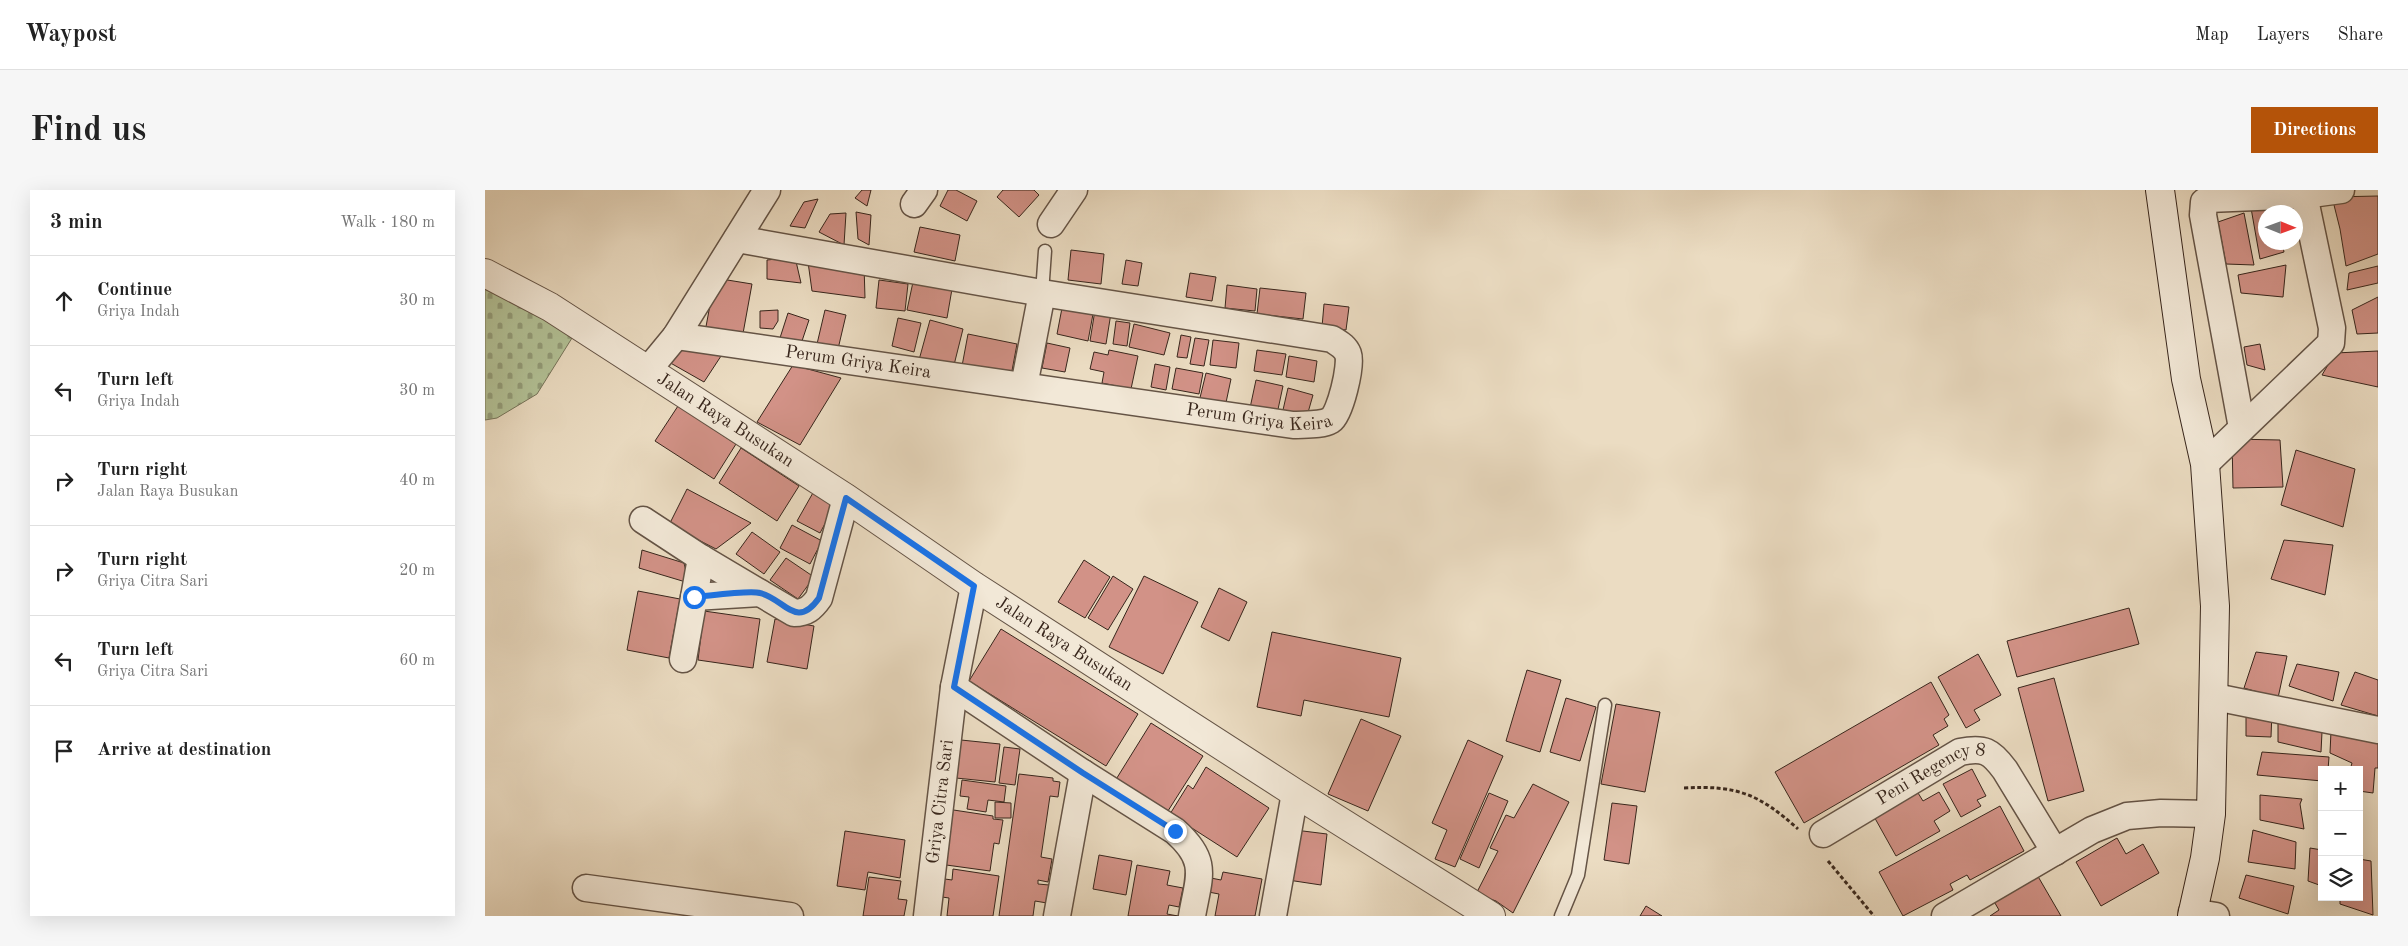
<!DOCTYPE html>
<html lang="en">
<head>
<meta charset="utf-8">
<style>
	:root { --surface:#fff; --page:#f6f6f6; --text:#222; --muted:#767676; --line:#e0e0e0; --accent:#b45309 }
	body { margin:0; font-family:"Old Standard TT",serif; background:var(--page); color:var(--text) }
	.controls { position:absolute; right:15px; bottom:15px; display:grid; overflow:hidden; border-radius:0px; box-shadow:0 5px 20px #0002 }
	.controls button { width:45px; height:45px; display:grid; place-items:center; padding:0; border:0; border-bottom:1px solid var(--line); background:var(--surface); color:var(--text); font:25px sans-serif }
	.compass { position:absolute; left:1773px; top:15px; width:45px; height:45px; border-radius:50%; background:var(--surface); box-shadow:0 5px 20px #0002; rotate:91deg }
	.stop { position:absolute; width:15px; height:15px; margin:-11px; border:4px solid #1a73e8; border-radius:50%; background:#fff }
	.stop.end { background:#1a73e8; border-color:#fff; box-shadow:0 1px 5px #0008 }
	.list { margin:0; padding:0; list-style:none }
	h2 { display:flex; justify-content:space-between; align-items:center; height:65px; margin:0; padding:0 20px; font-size:21px }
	h2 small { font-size:16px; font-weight:400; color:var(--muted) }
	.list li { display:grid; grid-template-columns:32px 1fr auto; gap:15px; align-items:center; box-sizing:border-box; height:90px; padding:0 20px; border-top:1px solid var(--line) }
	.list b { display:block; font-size:19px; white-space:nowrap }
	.list p { margin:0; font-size:16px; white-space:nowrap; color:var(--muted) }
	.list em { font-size:16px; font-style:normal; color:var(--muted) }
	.icon { flex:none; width:28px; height:28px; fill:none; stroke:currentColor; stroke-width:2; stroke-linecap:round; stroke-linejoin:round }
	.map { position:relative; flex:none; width:1893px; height:726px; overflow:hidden; border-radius:0px }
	header { display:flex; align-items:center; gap:30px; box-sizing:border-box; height:70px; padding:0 25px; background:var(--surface); border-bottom:1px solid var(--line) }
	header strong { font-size:24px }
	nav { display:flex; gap:28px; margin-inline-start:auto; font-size:18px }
	.intro { display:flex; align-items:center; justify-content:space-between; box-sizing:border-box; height:120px; padding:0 30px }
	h1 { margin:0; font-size:35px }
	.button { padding:12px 22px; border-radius:0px; background:var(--accent); color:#fff; font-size:18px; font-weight:700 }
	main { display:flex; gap:30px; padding:0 30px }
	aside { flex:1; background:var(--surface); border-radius:0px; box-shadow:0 5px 20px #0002 }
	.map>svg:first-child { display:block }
	.cemetery { fill:url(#cemetery-stones); stroke:#76745a }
	.building { fill:#d29287; stroke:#38261c }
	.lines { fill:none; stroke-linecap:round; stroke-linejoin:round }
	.service-casing { stroke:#655446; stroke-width:15 }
	.minor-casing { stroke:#655446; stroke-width:29 }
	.tertiary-casing { stroke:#655446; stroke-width:30 }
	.secondary-casing { stroke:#38261c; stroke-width:30 }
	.path { stroke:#38261c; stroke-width:3; stroke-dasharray:4 2.5; stroke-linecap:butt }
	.service { stroke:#f2e8d7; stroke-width:12 }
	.minor { stroke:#f2e8d7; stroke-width:26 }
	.tertiary { stroke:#f2e8d7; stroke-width:28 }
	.secondary { stroke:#f2e8d7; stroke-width:28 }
	.route { stroke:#1a73e8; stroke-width:6 }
	.labels { text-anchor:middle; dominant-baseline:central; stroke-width:4.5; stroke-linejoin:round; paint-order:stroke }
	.street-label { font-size:18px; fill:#38261c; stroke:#f2e8d7 }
</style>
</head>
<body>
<header>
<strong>Waypost</strong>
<nav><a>Map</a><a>Layers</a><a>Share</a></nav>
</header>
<div class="intro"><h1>Find us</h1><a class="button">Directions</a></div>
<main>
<aside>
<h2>3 min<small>Walk · 180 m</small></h2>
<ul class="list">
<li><svg class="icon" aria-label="ahead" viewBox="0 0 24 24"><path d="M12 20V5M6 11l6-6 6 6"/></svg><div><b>Continue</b><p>Griya Indah</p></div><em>30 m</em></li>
<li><svg class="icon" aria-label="left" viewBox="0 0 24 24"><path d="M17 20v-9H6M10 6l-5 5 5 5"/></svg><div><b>Turn left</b><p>Griya Indah</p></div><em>30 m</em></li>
<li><svg class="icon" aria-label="right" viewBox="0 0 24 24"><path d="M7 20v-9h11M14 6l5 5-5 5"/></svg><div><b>Turn right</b><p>Jalan Raya Busukan</p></div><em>40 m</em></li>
<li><svg class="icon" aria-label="right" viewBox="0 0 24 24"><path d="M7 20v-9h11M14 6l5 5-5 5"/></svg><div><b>Turn right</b><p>Griya Citra Sari</p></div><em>20 m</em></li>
<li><svg class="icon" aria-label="left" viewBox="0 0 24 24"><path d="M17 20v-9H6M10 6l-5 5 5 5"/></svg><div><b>Turn left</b><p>Griya Citra Sari</p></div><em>60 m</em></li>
<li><svg class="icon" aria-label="arrive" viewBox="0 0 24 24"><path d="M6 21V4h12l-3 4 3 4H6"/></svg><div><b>Arrive at destination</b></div></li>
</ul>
</aside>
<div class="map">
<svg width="1893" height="726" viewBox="0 0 1893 726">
	<defs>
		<pattern id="cemetery-stones" width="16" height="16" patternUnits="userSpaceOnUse" patternTransform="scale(1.25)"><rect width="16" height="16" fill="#b3c297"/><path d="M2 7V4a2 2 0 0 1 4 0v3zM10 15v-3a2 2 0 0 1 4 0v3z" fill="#939d7a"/></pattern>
	</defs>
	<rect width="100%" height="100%" fill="#ebdcc2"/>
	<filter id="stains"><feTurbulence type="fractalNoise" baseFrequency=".004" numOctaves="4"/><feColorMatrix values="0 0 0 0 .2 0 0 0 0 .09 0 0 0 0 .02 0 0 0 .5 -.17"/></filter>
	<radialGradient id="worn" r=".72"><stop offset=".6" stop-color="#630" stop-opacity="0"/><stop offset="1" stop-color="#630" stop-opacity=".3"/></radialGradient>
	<polygon class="cemetery" points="0,90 70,129 87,148 52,204 12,228 0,230"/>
	<g class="building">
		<polygon points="377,0 386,0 382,16 370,8"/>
		<polygon points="463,0 471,0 492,11 482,31 455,16"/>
		<polygon points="518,0 549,0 554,5 534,27 512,7"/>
		<polygon points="1893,6 1893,64 1861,76 1855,39 1847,7"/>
		<polygon points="333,9 320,38 305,36 319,12"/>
		<polygon points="1789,15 1791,22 1780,22 1780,52 1797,52 1799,62 1775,69 1766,18"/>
		<polygon points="371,22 386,25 384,55 373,49"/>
		<polygon points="361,23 359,55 334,42 345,24"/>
		<polygon points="1759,23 1769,75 1741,74 1733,32"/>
		<polygon points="435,37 475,45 470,71 429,62"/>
		<polygon points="586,60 619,64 616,94 583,90"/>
		<polygon points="310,67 316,93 282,89 282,70"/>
		<polygon points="641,70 657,73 653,96 637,94"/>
		<polygon points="323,72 379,75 380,108 327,101"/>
		<polygon points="1801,75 1798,107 1756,103 1753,85"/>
		<polygon points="1893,76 1893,93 1862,100 1864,83"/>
		<polygon points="705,83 731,87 727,111 701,107"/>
		<polygon points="230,88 267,94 257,149 220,142"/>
		<polygon points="394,90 423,94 420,121 391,118"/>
		<polygon points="428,92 467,99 462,128 422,120"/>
		<polygon points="742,95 772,99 770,121 740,118"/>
		<polygon points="775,98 821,103 818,129 772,124"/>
		<polygon points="1893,107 1893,143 1872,144 1867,120"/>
		<polygon points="839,114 864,117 861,140 837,137"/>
		<polygon points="577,118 608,124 603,151 572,144"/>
		<polygon points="293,120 293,131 288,139 275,138 275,121"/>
		<polygon points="340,120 361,125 353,159 332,154"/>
		<polygon points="610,120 626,123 621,154 605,151"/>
		<polygon points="303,123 324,130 315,157 294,151"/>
		<polygon points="413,128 436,133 429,162 407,156"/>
		<polygon points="445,130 478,139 468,179 434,170"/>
		<polygon points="631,131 645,133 642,156 628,154"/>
		<polygon points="649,134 685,143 679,165 644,157"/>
		<polygon points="483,144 532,154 526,186 477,176"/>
		<polygon points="696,145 706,147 702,168 692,167"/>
		<polygon points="710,148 724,150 719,176 705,174"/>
		<polygon points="728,150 754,153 751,178 725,175"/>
		<polygon points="562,153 585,158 580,182 557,178"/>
		<polygon points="1775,154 1780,180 1762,175 1759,157"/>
		<polygon points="196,158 238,163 219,192 182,171"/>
		<polygon points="624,160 653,166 646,199 617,193 619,182 605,179 609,162 623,165"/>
		<polygon points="772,160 801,164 797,185 769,181"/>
		<polygon points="1893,161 1893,197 1837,185 1850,163"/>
		<polygon points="804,166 832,171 829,192 801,187"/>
		<polygon points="670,174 685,177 681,200 666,197"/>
		<polygon points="308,175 356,188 315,255 272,232"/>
		<polygon points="691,178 718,183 714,204 687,199"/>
		<polygon points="721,183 746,189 739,222 713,216"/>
		<polygon points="771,190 798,196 792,224 765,218"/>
		<polygon points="803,198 828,205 822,226 798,220"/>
		<polygon points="193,216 251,254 229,289 170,251"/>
		<polygon points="1747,249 1795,250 1798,297 1748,298"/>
		<polygon points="256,258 314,296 292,331 234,293"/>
		<polygon points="1811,260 1870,279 1858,337 1796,315"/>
		<polygon points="202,299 266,333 231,359 184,335"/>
		<polygon points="329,301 351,313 335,343 312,331"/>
		<polygon points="307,335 337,351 325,374 295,358"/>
		<polygon points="267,342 295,362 279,384 251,364"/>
		<polygon points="1799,350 1848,355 1840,405 1786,389"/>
		<polygon points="157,360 199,373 204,393 154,378"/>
		<polygon points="301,368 329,387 313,409 285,390"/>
		<polygon points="599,370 625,387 600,428 573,412"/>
		<polygon points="628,386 648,399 623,440 603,428"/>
		<polygon points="659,386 713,412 678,484 624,457"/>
		<polygon points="734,398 762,412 744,451 716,437"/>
		<polygon points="153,401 195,409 184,468 142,460"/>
		<polygon points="1644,418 1654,454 1532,487 1522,451"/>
		<polygon points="219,421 275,429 268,478 213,470"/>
		<polygon points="290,429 329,436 322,479 282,472"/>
		<polygon points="516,439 653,524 621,576 484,491"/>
		<polygon points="787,442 916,468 904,527 819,510 816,526 772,517"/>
		<polygon points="1771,462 1802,466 1793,508 1759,498"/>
		<polygon points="1493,464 1516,505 1489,520 1495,530 1481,538 1453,487"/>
		<polygon points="1812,474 1854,482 1848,511 1804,496"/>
		<polygon points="1042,480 1076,490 1055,562 1021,551"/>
		<polygon points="1870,482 1893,490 1893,526 1856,515"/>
		<polygon points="1569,488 1599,601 1563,611 1533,498"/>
		<polygon points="1446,492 1464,525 1459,529 1463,536 1448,545 1454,555 1319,633 1290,582"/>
		<polygon points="1081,508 1111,517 1095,571 1065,562"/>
		<polygon points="1131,514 1175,522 1160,602 1116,594"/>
		<polygon points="1761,520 1787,521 1786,547 1761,546"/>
		<polygon points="1793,528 1837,542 1836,562 1793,552"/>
		<polygon points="876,529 916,546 883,621 843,604"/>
		<polygon points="666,533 718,566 681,624 630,591"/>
		<polygon points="1846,541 1893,546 1893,578 1890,578 1888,603 1874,601 1874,580 1865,580 1867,573 1845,563"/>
		<polygon points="476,550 515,554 510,592 471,588"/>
		<polygon points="983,550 1018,566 970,677 950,669 962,640 947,633"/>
		<polygon points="519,557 535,559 530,595 514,593"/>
		<polygon points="1777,562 1844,567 1843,580 1837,580 1837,591 1772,585"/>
		<polygon points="721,577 784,618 752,667 685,624 703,595 708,599"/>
		<polygon points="1487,579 1501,606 1492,610 1496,616 1476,627 1458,594"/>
		<polygon points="534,584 568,588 568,591 575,592 573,607 565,606 556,667 567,669 563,692 553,690 553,694 564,695 562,713 550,711 548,726 514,726"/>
		<polygon points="477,590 521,596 519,612 503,610 501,622 482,619 484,607 475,606"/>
		<polygon points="1048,594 1084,612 1028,723 1011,711 991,704 1013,661 1005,658 1021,625 1029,628"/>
		<polygon points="1430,598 1438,611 1454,602 1465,621 1449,631 1455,641 1411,666 1387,623"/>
		<polygon points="1004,603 1023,611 994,678 975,669"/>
		<polygon points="1775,605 1817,609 1815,614 1819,639 1775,630"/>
		<polygon points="510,612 526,613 526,628 510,628"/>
		<polygon points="1127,613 1152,616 1144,674 1119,670"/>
		<polygon points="1515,616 1539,661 1485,690 1482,685 1465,694 1468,700 1418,726 1394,682"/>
		<polygon points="462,619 508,626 508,629 518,630 514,654 509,653 505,681 454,674"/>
		<polygon points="810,640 842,644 836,695 803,690"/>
		<polygon points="1768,640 1811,652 1810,679 1763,672"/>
		<polygon points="360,641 420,650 415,688 383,682 380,700 352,696"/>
		<polygon points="1632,648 1641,664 1658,654 1674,683 1616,716 1591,672"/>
		<polygon points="1825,658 1837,660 1837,696 1823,691"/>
		<polygon points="614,665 647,671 641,705 608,699"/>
		<polygon points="1874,669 1886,671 1888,725 1855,714 1855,707 1874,707"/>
		<polygon points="652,675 685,681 682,695 698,698 694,717 684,715 682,724 693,726 643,726"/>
		<polygon points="468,679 514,686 508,726 462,726 464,708 450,706 453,688 467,690"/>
		<polygon points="738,682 777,689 770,726 730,726 734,704 718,701 721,687 736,690"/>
		<polygon points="1551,683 1576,726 1505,726 1514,720 1507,708"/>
		<polygon points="1761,685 1809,696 1803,724 1754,708"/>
		<polygon points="384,687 416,691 413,709 422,710 419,726 378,726"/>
		<polygon points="1161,716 1177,726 1155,726"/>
	</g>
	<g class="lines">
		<defs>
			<g id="service">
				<polyline points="557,103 560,61"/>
				<polyline points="1076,726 1093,685 1120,515"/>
			</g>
			<g id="minor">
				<polyline points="429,14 439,0"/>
				<polyline points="566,34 589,0"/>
				<path id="s1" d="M191,146L808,235C819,234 836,236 846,230C855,224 867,175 863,164C860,156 853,153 847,149L557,103L252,49"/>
				<polyline points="163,180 191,146 282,0"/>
				<polyline points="539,196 557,103"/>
				<polyline points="1757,238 1718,25 1719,12 1723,9 1819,5 1856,0"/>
				<polyline points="1720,274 1846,153 1847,138 1819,5"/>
				<path d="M158,330L216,368L309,423C321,423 327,418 334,408L361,308"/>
				<polyline points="209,407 275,403"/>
				<polyline points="198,469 216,368"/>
				<path d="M469,497L598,583L690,641C724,671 714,686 707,726"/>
				<polyline points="1730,507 1893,540"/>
				<path id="s2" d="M1338,644L1475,562C1499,557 1506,561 1520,580L1570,662"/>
				<polyline points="101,698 305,726"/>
				<polyline points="1707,722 1731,726"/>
				<path id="s3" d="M442,726L469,497L489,396"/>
				<polyline points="572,726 598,583"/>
				<polyline points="788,726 810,603"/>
				<polyline points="1460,726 1607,640 1642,626 1676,623 1726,624"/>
			</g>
			<g id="tertiary">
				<path id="s4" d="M0,83L65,117L361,308L489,396L810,603L1006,726"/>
			</g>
			<polyline id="secondary" points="1675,0 1701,189 1720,274 1730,416 1726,624 1720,668 1707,726"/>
		</defs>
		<use href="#service" class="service-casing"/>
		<use href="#minor" class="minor-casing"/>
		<use href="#tertiary" class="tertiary-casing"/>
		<use href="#secondary" class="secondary-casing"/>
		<g class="path">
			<path d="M1199,598C1252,595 1274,604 1313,639"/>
			<polyline points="1343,671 1389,726"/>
		</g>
		<use href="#service" class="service"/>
		<use href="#minor" class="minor"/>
		<use href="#tertiary" class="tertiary"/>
		<use href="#secondary" class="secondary"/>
	</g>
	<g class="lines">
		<path class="route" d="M209,407C223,406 264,400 275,403C299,408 311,441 334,408L361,308L489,396L469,497L598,583L690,641"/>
	</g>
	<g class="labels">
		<g class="street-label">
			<text stroke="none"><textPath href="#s1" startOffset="184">Perum Griya Keira</textPath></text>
			<text stroke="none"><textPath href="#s1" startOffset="589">Perum Griya Keira</textPath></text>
			<text stroke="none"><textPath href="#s4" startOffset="282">Jalan Raya Busukan</textPath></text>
			<text stroke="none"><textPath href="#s4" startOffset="688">Jalan Raya Busukan</textPath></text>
			<text stroke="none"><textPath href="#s2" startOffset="125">Peni Regency 8</textPath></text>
			<text stroke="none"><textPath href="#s3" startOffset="115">Griya Citra Sari</textPath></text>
		</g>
	</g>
	<rect width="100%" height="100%" filter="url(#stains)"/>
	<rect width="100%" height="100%" fill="url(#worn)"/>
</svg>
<div class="controls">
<button>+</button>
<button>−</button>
<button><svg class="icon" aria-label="layers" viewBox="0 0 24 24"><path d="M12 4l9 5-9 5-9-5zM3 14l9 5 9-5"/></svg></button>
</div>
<svg class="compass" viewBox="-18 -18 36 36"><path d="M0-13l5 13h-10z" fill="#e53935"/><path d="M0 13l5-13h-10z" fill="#767676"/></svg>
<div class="stop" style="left:209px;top:407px"></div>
<div class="stop end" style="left:690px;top:641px"></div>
</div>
</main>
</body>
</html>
